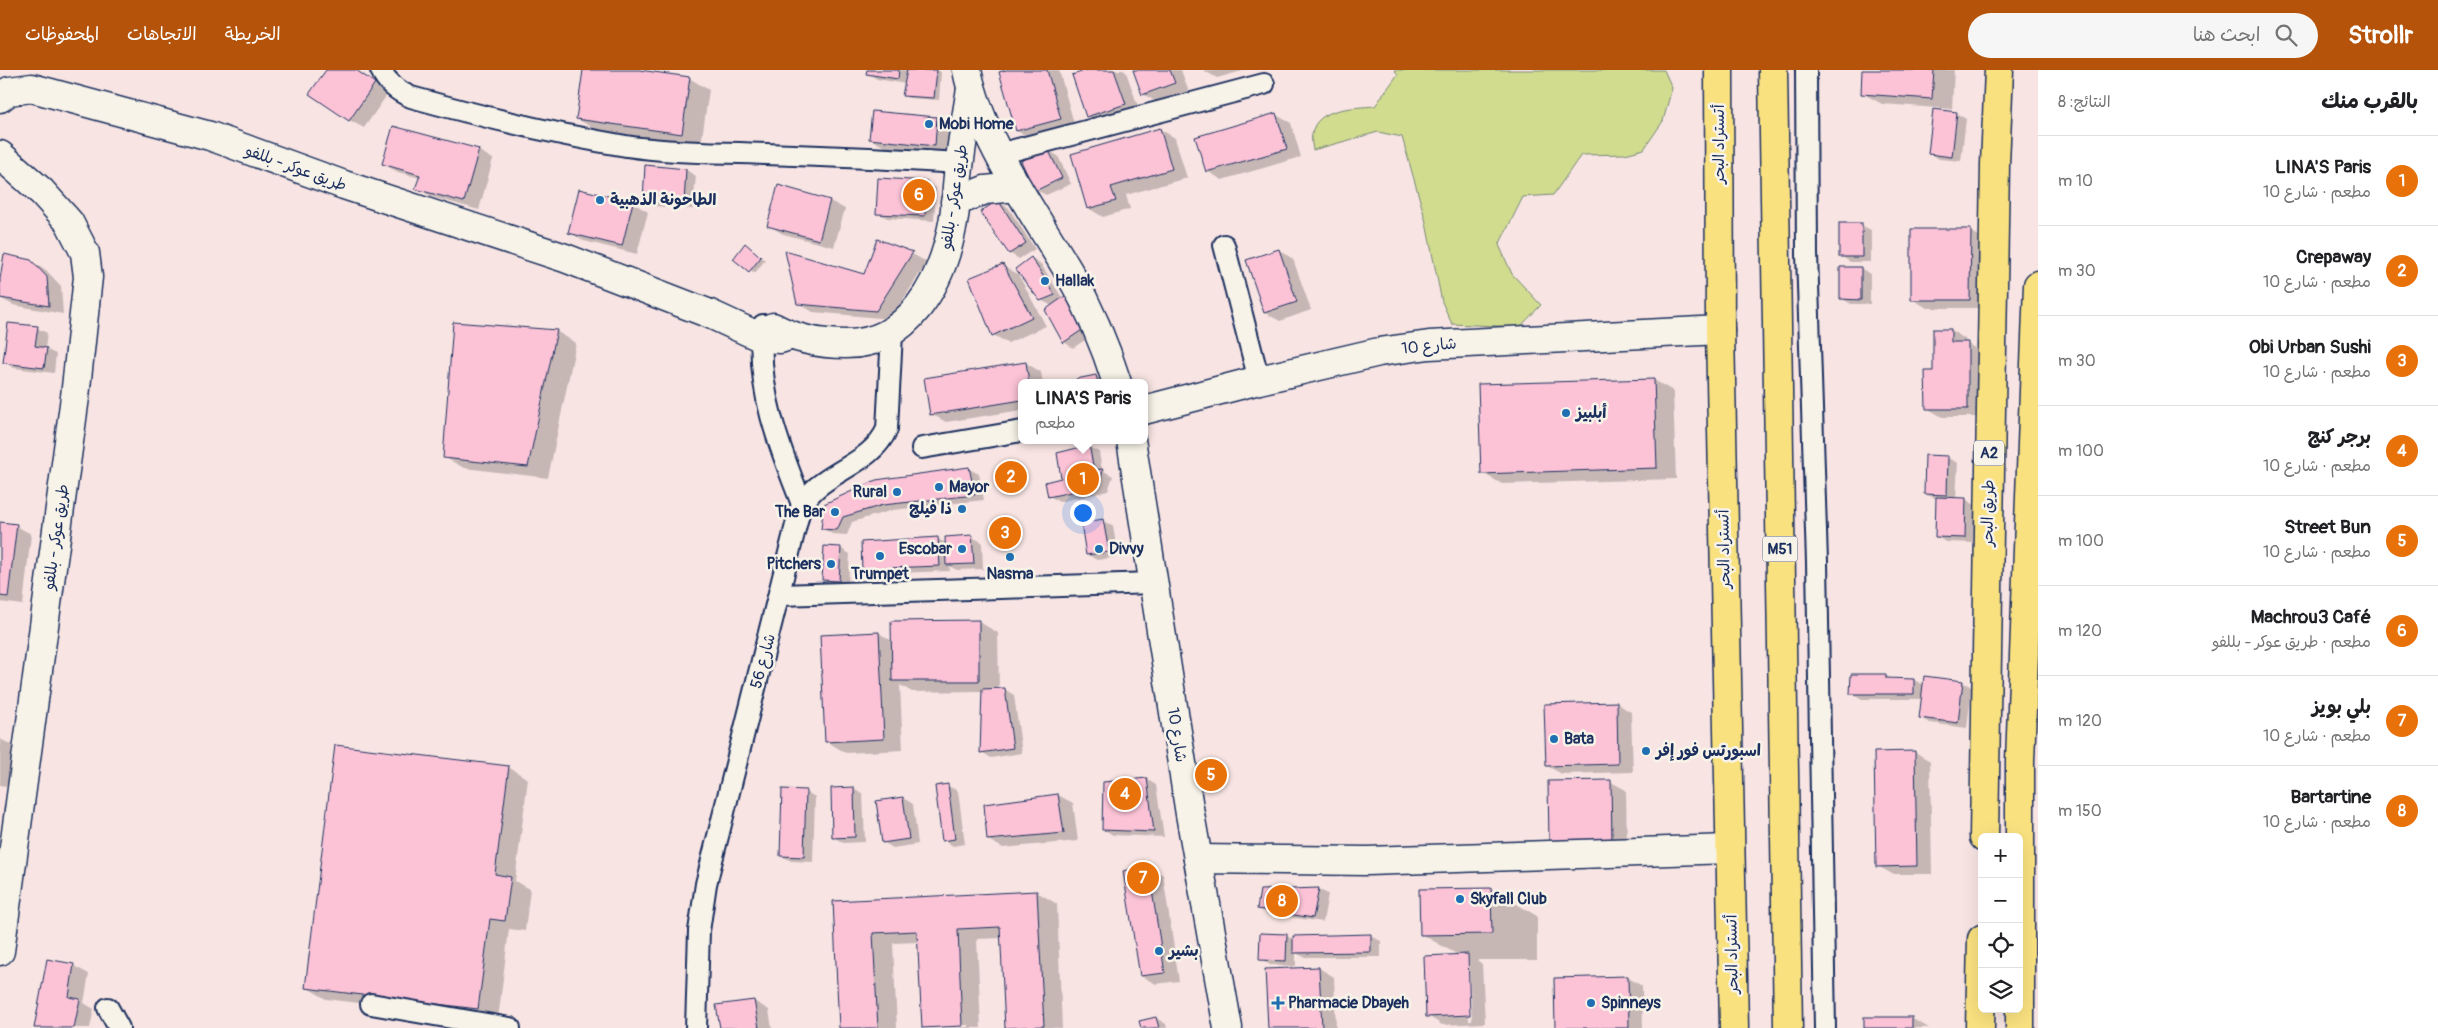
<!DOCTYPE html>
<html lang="ar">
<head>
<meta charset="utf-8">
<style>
	:root { --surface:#fff; --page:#f6f6f6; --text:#202124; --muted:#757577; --line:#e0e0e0; --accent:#b45309 }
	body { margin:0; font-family:Pangolin,"Playpen Sans Arabic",sans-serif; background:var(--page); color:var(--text); direction:rtl }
	.controls { position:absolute; right:15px; bottom:15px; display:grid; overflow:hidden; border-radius:8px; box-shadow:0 5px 20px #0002 }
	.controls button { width:45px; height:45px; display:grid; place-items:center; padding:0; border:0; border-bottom:1px solid var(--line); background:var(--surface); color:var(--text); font:25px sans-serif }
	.you { position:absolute; left:1082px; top:442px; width:18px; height:18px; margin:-12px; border:4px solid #fff; border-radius:50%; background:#1a73e8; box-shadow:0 0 0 8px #1a73e833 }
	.badge { display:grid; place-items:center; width:32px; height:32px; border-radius:50%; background:var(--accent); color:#fff; font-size:16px; font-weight:700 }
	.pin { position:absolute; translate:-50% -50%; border:2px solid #fff; box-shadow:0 1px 5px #0006 }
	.popup { position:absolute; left:1018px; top:309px; width:130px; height:65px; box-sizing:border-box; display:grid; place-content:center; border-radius:8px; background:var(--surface); filter:drop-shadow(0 1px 4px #0005); font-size:16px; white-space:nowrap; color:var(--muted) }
	.popup b { font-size:19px; color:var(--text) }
	.popup::after { content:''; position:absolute; left:50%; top:100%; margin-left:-10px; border:10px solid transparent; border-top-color:var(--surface) }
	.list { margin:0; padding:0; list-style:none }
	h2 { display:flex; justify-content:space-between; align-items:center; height:65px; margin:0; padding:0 20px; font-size:21px }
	h2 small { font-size:16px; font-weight:400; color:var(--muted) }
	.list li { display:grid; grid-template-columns:32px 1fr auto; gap:15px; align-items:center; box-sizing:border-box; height:90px; padding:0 20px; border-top:1px solid var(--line) }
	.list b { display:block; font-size:19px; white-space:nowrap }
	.list p { margin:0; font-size:16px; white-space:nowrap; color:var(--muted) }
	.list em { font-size:16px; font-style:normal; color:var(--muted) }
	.icon { flex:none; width:28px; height:28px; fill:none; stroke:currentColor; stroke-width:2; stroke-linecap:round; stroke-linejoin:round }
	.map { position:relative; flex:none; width:2038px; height:958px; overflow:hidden; direction:ltr }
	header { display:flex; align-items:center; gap:30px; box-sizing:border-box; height:70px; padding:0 25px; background:var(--accent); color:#fff }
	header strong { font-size:24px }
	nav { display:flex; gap:28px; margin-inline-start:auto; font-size:18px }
	.search { width:350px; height:45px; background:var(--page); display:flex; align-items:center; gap:12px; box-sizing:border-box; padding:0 18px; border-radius:28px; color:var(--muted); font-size:19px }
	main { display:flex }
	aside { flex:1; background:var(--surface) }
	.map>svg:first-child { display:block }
	.green { fill:#d1dc8f; stroke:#768676 }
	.shadow { fill:#0003; fill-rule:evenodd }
	.building { fill:#fcc3d7; stroke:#1b2f5e }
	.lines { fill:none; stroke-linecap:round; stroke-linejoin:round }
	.street-casing { stroke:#1b2f5e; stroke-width:24 }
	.secondary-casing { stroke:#1b2f5e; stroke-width:31 }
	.highway-casing { stroke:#1b2f5e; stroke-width:31 }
	.street { stroke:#f7f3e8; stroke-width:20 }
	.secondary { stroke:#f7f3e8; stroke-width:28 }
	.highway { stroke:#fae180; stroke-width:28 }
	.poi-dot { fill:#1f6fb2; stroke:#f7f3e8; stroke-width:2 }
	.labels { text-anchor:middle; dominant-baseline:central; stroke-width:5; stroke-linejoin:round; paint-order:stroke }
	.shield { fill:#f7f3e8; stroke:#5d6a87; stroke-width:1 }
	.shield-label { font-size:15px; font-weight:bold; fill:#1b2f5e }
	.poi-label { font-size:16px; font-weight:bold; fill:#1b2f5e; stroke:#f7f3e8; text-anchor:start }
	.street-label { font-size:16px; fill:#1b2f5e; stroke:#f7f3e8 }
</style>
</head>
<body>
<header>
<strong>Strollr</strong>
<div class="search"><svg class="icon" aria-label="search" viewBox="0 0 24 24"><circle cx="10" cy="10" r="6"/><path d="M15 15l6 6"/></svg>ابحث هنا</div>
<nav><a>الخريطة</a><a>الاتجاهات</a><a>المحفوظات</a></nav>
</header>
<main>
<aside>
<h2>بالقرب منك<small>النتائج: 8</small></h2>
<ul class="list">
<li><span class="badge" style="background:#e8710a">1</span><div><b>LINA'S Paris</b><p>مطعم · شارع 10</p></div><em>10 m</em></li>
<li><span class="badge" style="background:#e8710a">2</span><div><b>Crepaway</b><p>مطعم · شارع 10</p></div><em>30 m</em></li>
<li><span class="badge" style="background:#e8710a">3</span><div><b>Obi Urban Sushi</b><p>مطعم · شارع 10</p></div><em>30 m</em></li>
<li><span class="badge" style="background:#e8710a">4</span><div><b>برجر كنج</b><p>مطعم · شارع 10</p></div><em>100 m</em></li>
<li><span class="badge" style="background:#e8710a">5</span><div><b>Street Bun</b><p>مطعم · شارع 10</p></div><em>100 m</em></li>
<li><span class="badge" style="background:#e8710a">6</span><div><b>Machrou3 Café</b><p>مطعم · طريق عوكر - بللفو</p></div><em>120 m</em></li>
<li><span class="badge" style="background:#e8710a">7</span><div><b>بلي بويز</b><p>مطعم · شارع 10</p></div><em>120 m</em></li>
<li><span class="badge" style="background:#e8710a">8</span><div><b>Bartartine</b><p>مطعم · شارع 10</p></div><em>150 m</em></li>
</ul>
</aside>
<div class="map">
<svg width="2038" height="958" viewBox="0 0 2038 958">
	<rect width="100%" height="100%" fill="#f8e5e3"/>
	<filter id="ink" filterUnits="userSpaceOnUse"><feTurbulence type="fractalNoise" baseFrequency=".02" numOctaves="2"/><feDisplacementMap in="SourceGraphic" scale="10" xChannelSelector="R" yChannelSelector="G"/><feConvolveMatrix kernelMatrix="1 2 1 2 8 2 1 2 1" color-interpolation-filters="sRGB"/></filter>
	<g filter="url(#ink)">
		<path class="green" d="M1394,0H1664L1672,18L1663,51L1644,79L1625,84L1581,85L1553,125L1523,127L1499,175L1512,204L1541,235L1520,257L1452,254L1442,232L1425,148L1402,67L1378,62L1313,80C1312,75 1311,69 1312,64C1316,37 1354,38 1375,36L1398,4Z"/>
		<g class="shadow">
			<polygon points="327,0 356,0 389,22 364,58 349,50"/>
			<polygon points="584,0 630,0 689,8 709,20 701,75 597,60 577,49"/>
			<polygon points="868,0 937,0 941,2 939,30 908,28 904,25 906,14 877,9 867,3"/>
			<polygon points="1010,0 1059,0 1075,57 1032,69 1017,61"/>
			<polygon points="1092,0 1123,0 1126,2 1140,42 1102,55 1087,46"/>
			<polygon points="1134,0 1181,0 1189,22 1158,33 1143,24"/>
			<polygon points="1203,0 1246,0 1217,8"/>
			<polygon points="1864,0 1954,0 1952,39 1882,34 1862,23"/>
			<polygon points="873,42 937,49 952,57 949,84 885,77 870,69"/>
			<polygon points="1956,43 1966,49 1961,91 1939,89 1929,83"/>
			<polygon points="1276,45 1291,53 1301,87 1222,110 1207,101"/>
			<polygon points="1160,59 1175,68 1187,108 1126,125 1130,139 1103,147 1088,138"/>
			<polygon points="478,80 493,89 479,140 432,127 417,118 420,108 398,102 383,94"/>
			<polygon points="1048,80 1058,86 1071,114 1046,125 1036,120"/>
			<polygon points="647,97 686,100 696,106 693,139 654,136 644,130"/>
			<polygon points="926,112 936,118 934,151 887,148 878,143"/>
			<polygon points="779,117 830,131 845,139 834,177 783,164 768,155"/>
			<polygon points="580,120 633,133 648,142 637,184 584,171 569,162"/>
			<polygon points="998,132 1008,137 1035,179 1019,189 1009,183"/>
			<polygon points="1861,155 1871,160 1871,192 1850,192 1841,186"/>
			<polygon points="1970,161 1985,169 1985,238 1927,238 1912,229"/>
			<polygon points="878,171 912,184 927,192 891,249 813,242 798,233 864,206"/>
			<polygon points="749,178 765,190 755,203 734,188"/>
			<polygon points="1279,180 1293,189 1311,240 1280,251 1265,243"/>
			<polygon points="1032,188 1041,194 1063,229 1094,264 1073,278 1064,272 1052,236 1041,230"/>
			<polygon points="31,191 46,200 61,216 63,244 13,235 0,228 0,217"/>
			<polygon points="1003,196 1018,204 1046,256 1008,273 993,265"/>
			<polygon points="1861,198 1870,204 1870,234 1851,234 1841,228"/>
			<polygon points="37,258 47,263 45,279 56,284 54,303 14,298 4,292"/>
			<polygon points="1951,260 1965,269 1966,273 1982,282 1982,347 1942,347 1927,338 1934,302"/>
			<polygon points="556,261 576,273 548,408 464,398 444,387"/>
			<polygon points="1026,293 1041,302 1043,313 1022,313 1022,340 946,352 931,344"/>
			<polygon points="1096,306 1106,313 1078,313"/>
			<polygon points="1654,310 1673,321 1676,409 1502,414 1482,403"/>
			<polygon points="1089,377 1099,382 1102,400 1113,406 1108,421 1059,432 1050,426"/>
			<polygon points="1948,388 1958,393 1956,429 1965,429 1975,435 1975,473 1946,472 1936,467 1937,429 1925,424"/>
			<polygon points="969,399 979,404 984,430 893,440 852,452 847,465 832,464 822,458 825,435"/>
			<polygon points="1103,451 1113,456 1118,487 1097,490 1088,485"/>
			<polygon points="0,454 16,456 31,464 23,535 0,532"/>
			<polygon points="972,467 982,472 983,499 957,500 949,496 950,501 873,504 863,498 938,469 946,473"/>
			<polygon points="840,478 850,484 848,516 833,515 823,510"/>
			<polygon points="978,551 998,563 999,620 1004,619 1014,625 1022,683 991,688 982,682 983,621 912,622 900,615 903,680 846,683 826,671 879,563 892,571"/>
			<polygon points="1852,605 1886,606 1893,610 1914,610 1924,615 1962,612 1972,617 1967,658 1930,653 1920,648 1922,629 1862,629 1852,623"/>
			<polygon points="1616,633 1631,642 1633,702 1562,704 1547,696"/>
			<polygon points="0,669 18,678 12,717 0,715"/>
			<polygon points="1915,682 1930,691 1932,804 1892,804 1878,796"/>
			<polygon points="508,697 528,709 515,811 530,819 525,861 509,859 498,950 326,929 306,917"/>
			<polygon points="1146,709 1156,715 1164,767 1113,765 1103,759"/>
			<polygon points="1611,712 1626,720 1627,780 1565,781"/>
			<polygon points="948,716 958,721 965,774 953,776 944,770"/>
			<polygon points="854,718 863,724 865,772 843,773 834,767"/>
			<polygon points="805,721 815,727 813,792 791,791 782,786"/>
			<polygon points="1058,725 1073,733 1078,771 1003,778 988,770"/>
			<polygon points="903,728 913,734 918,774 893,778 883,772"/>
			<polygon points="1148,797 1163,805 1179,911 1156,914 1141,906"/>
			<polygon points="1318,819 1328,824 1323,852 1268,844 1258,838"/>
			<path d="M1491,819L1537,846V890H1477L1482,894L1485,953L1442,955L1428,946L1458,885L1421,864L1420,820ZM1467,892H1469L1472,951H1469Z"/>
			<polygon points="1037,822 1057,834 1062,958 1006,957 1002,868 977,869 981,958 951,958 968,957 968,955 923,958 919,872 893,873 897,958 840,958 834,832"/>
			<polygon points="1262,865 1287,866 1294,870 1371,866 1381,871 1381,887 1304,887 1296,883 1296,896 1270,895 1261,889"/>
			<polygon points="48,891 74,896 89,904 84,933 94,939 90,958 35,958"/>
			<polygon points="1319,898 1334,907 1336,958 1269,958"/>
			<polygon points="1627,907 1642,916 1643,958 1556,958"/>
			<polygon points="754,931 769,940 772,958 721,958"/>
			<polygon points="1156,948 1166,954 1167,958 1142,958"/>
			<polygon points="1911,948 1929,958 1866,958"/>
		</g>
		<g class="building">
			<polygon points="326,0 356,0 375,13 349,51 309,24"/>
			<polygon points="583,0 639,0 690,7 682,64 576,49"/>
			<polygon points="867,0 899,0 898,9 866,4"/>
			<polygon points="907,0 937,0 934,28 902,26"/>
			<polygon points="1006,0 1047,0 1061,49 1016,61 999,2"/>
			<polygon points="1088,0 1114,0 1126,34 1086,47 1072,5"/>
			<polygon points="1133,0 1170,0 1175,13 1142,25"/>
			<polygon points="1862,0 1934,0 1932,29 1861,24"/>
			<polygon points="1933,39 1957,42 1952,87 1928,84"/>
			<polygon points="872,41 937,47 935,76 869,69"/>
			<polygon points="1276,43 1287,79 1206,102 1195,67"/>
			<polygon points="393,56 479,79 464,132 415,119 420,105 382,94"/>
			<polygon points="1160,58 1172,99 1111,117 1116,131 1087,139 1071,84"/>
			<polygon points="1048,79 1062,108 1035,121 1021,91"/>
			<polygon points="645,95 686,99 684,134 643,131"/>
			<polygon points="878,108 927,111 925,146 876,144"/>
			<polygon points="778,115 830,130 819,170 767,156"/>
			<polygon points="579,119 633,132 622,176 568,163"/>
			<polygon points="998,130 1026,173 1009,184 980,142"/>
			<rect x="1839" y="153" width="23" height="34"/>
			<polygon points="1911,159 1971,159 1970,230 1911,230"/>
			<polygon points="877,169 913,182 876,241 797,234 785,181 864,204"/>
			<polygon points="745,173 761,187 749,202 733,189"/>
			<polygon points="1279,179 1297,232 1264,243 1246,190"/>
			<polygon points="4,184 31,190 47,207 49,236 0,228 0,209"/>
			<polygon points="1031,187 1055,225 1040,231 1015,199"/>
			<polygon points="1003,194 1032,247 992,266 969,208"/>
			<polygon points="1840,197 1861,197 1861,230 1840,229"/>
			<polygon points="1069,223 1085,258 1063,273 1045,240"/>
			<polygon points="453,252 557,260 528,397 443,388"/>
			<polygon points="8,253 38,256 35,276 47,278 44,298 3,293"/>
			<polygon points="1933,259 1951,259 1951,272 1968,272 1968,339 1926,339 1925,301 1933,301"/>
			<polygon points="1026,292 1029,313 1022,313 1022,330 930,345 924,308"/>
			<polygon points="1096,305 1098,313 1077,313 1076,309"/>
			<polygon points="1654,309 1657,398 1481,404 1478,314"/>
			<polygon points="1089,375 1094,400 1103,399 1099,416 1048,427 1045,412 1061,408 1057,383"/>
			<polygon points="1925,385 1948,386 1947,425 1924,424"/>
			<polygon points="969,397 975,425 883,435 843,447 837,460 821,459 824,434 876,410"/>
			<polygon points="1936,427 1966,428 1965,468 1935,467"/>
			<polygon points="1103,449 1109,482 1086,485 1081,453"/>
			<polygon points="0,452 17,454 8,527 0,526"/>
			<polygon points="972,465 974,494 946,495 945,467"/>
			<polygon points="938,467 940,496 862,499 861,472"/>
			<polygon points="824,476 841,477 839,511 822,510"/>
			<polygon points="979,550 979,611 892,611 891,551"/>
			<polygon points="879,562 884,669 825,672 820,565"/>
			<polygon points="1851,604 1886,604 1886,608 1914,609 1914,624 1850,624"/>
			<polygon points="1924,606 1963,611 1958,653 1919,648"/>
			<polygon points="1005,618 1013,678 980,683 982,619"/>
			<polygon points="1617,632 1618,694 1546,696 1544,634"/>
			<polygon points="335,675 509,696 495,804 511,807 505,851 490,849 478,939 305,918"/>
			<polygon points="1915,681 1917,796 1876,797 1874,682"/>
			<polygon points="1147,708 1154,762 1102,760 1103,712"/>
			<polygon points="1611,710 1612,772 1549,773 1548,711"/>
			<polygon points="948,714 955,769 942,771 935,716"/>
			<polygon points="854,717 855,767 832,768 831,718"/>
			<polygon points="782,719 806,720 804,787 780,786"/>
			<polygon points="1058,724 1064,763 987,770 984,734"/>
			<polygon points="903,727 909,769 882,773 876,731"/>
			<polygon points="1148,795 1165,903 1140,906 1123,801"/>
			<polygon points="1319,818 1313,848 1257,839 1260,820"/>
			<polygon points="1491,818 1492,864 1420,865 1419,819"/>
			<polygon points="1037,821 1044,956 1005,958 1000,857 958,859 962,956 922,958 917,861 873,863 878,958 839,958 833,831"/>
			<polygon points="1260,863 1287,864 1286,891 1259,890"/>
			<polygon points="1371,864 1371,882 1293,883 1293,866"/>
			<polygon points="1468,884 1470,945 1426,947 1424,886"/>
			<polygon points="47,889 74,894 69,927 80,929 74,958 34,958"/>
			<polygon points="1319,897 1322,958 1268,958 1265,899"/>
			<polygon points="1628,906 1629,958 1555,958 1554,908"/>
			<polygon points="754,930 759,958 720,958 716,935"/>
			<polygon points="1156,947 1159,958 1141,958 1139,951"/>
			<rect x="1864" y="947" width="48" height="11"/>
		</g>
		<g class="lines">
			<defs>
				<g id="street">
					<path d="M381,0C387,13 399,22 411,27C483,47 553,64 626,76C672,83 720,82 766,84C831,86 895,89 960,93"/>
					<polyline points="1806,0 1807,184 1817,492 1825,958"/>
					<polyline points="999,84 1264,14"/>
					<polyline points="1224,175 1259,310"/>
					<path d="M763,255C755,316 780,379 802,434"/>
					<polyline points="922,378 1022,361"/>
					<polyline points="780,525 1154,513"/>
					<polyline points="371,934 510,958"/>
					<polyline points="108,938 119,958"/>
					<path d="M696,958L699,861L706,814L799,443C813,401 869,400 887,359L892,263"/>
				</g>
				<g id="secondary">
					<path d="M967,0C981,71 1034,142 1070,204C1090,239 1105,275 1117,313"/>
					<polyline points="0,28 9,21 32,18 210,66 344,115 565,188 710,244 762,268 780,269 789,266"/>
					<polyline points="0,85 42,122 69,152 85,183 88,207 75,327 0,881"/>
					<polyline points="955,132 985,120 1017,117"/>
					<path d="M773,257C797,270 820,274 846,274C909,274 941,213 952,158C956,141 956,123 958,106C961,77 966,48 971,19"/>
					<polyline points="1144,340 1259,310 1379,282 1429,275 1720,260"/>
					<polyline points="1131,370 1190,744 1228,958"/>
					<polyline points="1198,789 1367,791 1730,779"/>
				</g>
				<g id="highway">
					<polyline points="1719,0 1720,260 1734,958"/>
					<polyline points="1773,0 1788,958"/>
					<polyline points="1984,767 1995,94 1999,0"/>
					<polyline points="1980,958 1982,869"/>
					<polyline points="2020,958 2020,691 2038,215"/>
				</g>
			</defs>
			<use href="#street" class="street-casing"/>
			<use href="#secondary" class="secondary-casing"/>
			<use href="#highway" class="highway-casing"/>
			<use href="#street" class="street"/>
			<use href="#secondary" class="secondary"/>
			<use href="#highway" class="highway"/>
		</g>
	</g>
	<g class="poi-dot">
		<circle cx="929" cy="54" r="5"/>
		<circle cx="600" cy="130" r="5"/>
		<circle cx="1045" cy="211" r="5"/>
		<circle cx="1566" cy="343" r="5"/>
		<circle cx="939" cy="417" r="5"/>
		<circle cx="897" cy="422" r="5"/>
		<circle cx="962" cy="439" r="5"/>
		<circle cx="835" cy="442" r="5"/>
		<circle cx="962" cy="479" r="5"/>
		<circle cx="1099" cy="479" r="5"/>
		<circle cx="880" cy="486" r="5"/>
		<circle cx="1010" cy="487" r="5"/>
		<circle cx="831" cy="494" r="5"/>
		<circle cx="1554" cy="669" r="5"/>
		<circle cx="1646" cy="681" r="5"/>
		<circle cx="1460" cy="829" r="5"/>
		<circle cx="1159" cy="881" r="5"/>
		<path d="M1275.5 925.5h5v5h5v5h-5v5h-5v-5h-5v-5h5z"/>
		<circle cx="1591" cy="933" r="5"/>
	</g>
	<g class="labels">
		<g class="shield">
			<rect x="1974" y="370.5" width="30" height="25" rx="4"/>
			<rect x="1762.5" y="466.5" width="35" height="25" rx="4"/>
		</g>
		<g class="shield-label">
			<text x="1989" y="383">A2</text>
			<text x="1780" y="479">M51</text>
		</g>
		<g class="poi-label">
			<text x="939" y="54">Mobi Home</text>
			<text x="610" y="130">الطاحونة الذهبية</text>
			<text x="1055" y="211">Hallak</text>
			<text x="1576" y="343">أبلبيز</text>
			<text x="949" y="417">Mayor</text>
			<text x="887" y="422" text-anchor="end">Rural</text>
			<text x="952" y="439" text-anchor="end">ذا فيلج</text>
			<text x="825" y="442" text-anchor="end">The Bar</text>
			<text x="952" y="479" text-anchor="end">Escobar</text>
			<text x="1109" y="479">Divvy</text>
			<text x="821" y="494" text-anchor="end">Pitchers</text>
			<text x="880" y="504" text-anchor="middle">Trumpet</text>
			<text x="1010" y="504" text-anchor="middle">Nasma</text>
			<text x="1564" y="669">Bata</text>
			<text x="1656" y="681">اسبورتس فور إفر</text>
			<text x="1470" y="829">Skyfall Club</text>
			<text x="1169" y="881">بشير</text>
			<text x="1288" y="933">Pharmacie Dbayeh</text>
			<text x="1601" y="933">Spinneys</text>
		</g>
		<g class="street-label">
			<text transform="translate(1719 74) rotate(-90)">أتستراد البحر</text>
			<text transform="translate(296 98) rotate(20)">طريق عوكر - بللفو</text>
			<text transform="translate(954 127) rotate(-81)">طريق عوكر - بللفو</text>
			<text transform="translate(1429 276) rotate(-6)">شارع 10</text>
			<text transform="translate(1988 443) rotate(-89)">طريق البحر</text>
			<text transform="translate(56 467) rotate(-82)">طريق عوكر - بللفو</text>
			<text transform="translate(1724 479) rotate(-91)">أتستراد البحر</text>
			<text transform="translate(763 591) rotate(-75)">شارع 56</text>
			<text transform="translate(1177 665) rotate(81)">شارع 10</text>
			<text transform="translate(1732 884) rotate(-91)">أتستراد البحر</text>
		</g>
	</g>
</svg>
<div class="controls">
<button>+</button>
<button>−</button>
<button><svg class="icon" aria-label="locate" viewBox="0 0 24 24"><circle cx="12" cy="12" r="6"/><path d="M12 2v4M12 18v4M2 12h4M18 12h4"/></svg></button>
<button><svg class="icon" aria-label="layers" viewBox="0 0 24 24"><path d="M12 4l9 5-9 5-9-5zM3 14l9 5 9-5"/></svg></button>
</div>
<div class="you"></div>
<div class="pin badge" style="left:1083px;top:409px;background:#e8710a">1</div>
<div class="popup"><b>LINA'S Paris</b>مطعم</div>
<div class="pin badge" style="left:1011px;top:407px;background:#e8710a">2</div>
<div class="pin badge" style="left:1005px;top:463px;background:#e8710a">3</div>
<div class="pin badge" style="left:1125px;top:724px;background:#e8710a">4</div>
<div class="pin badge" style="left:1211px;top:705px;background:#e8710a">5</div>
<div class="pin badge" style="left:919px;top:125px;background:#e8710a">6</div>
<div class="pin badge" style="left:1143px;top:808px;background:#e8710a">7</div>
<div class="pin badge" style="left:1282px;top:831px;background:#e8710a">8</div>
</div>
</main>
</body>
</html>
